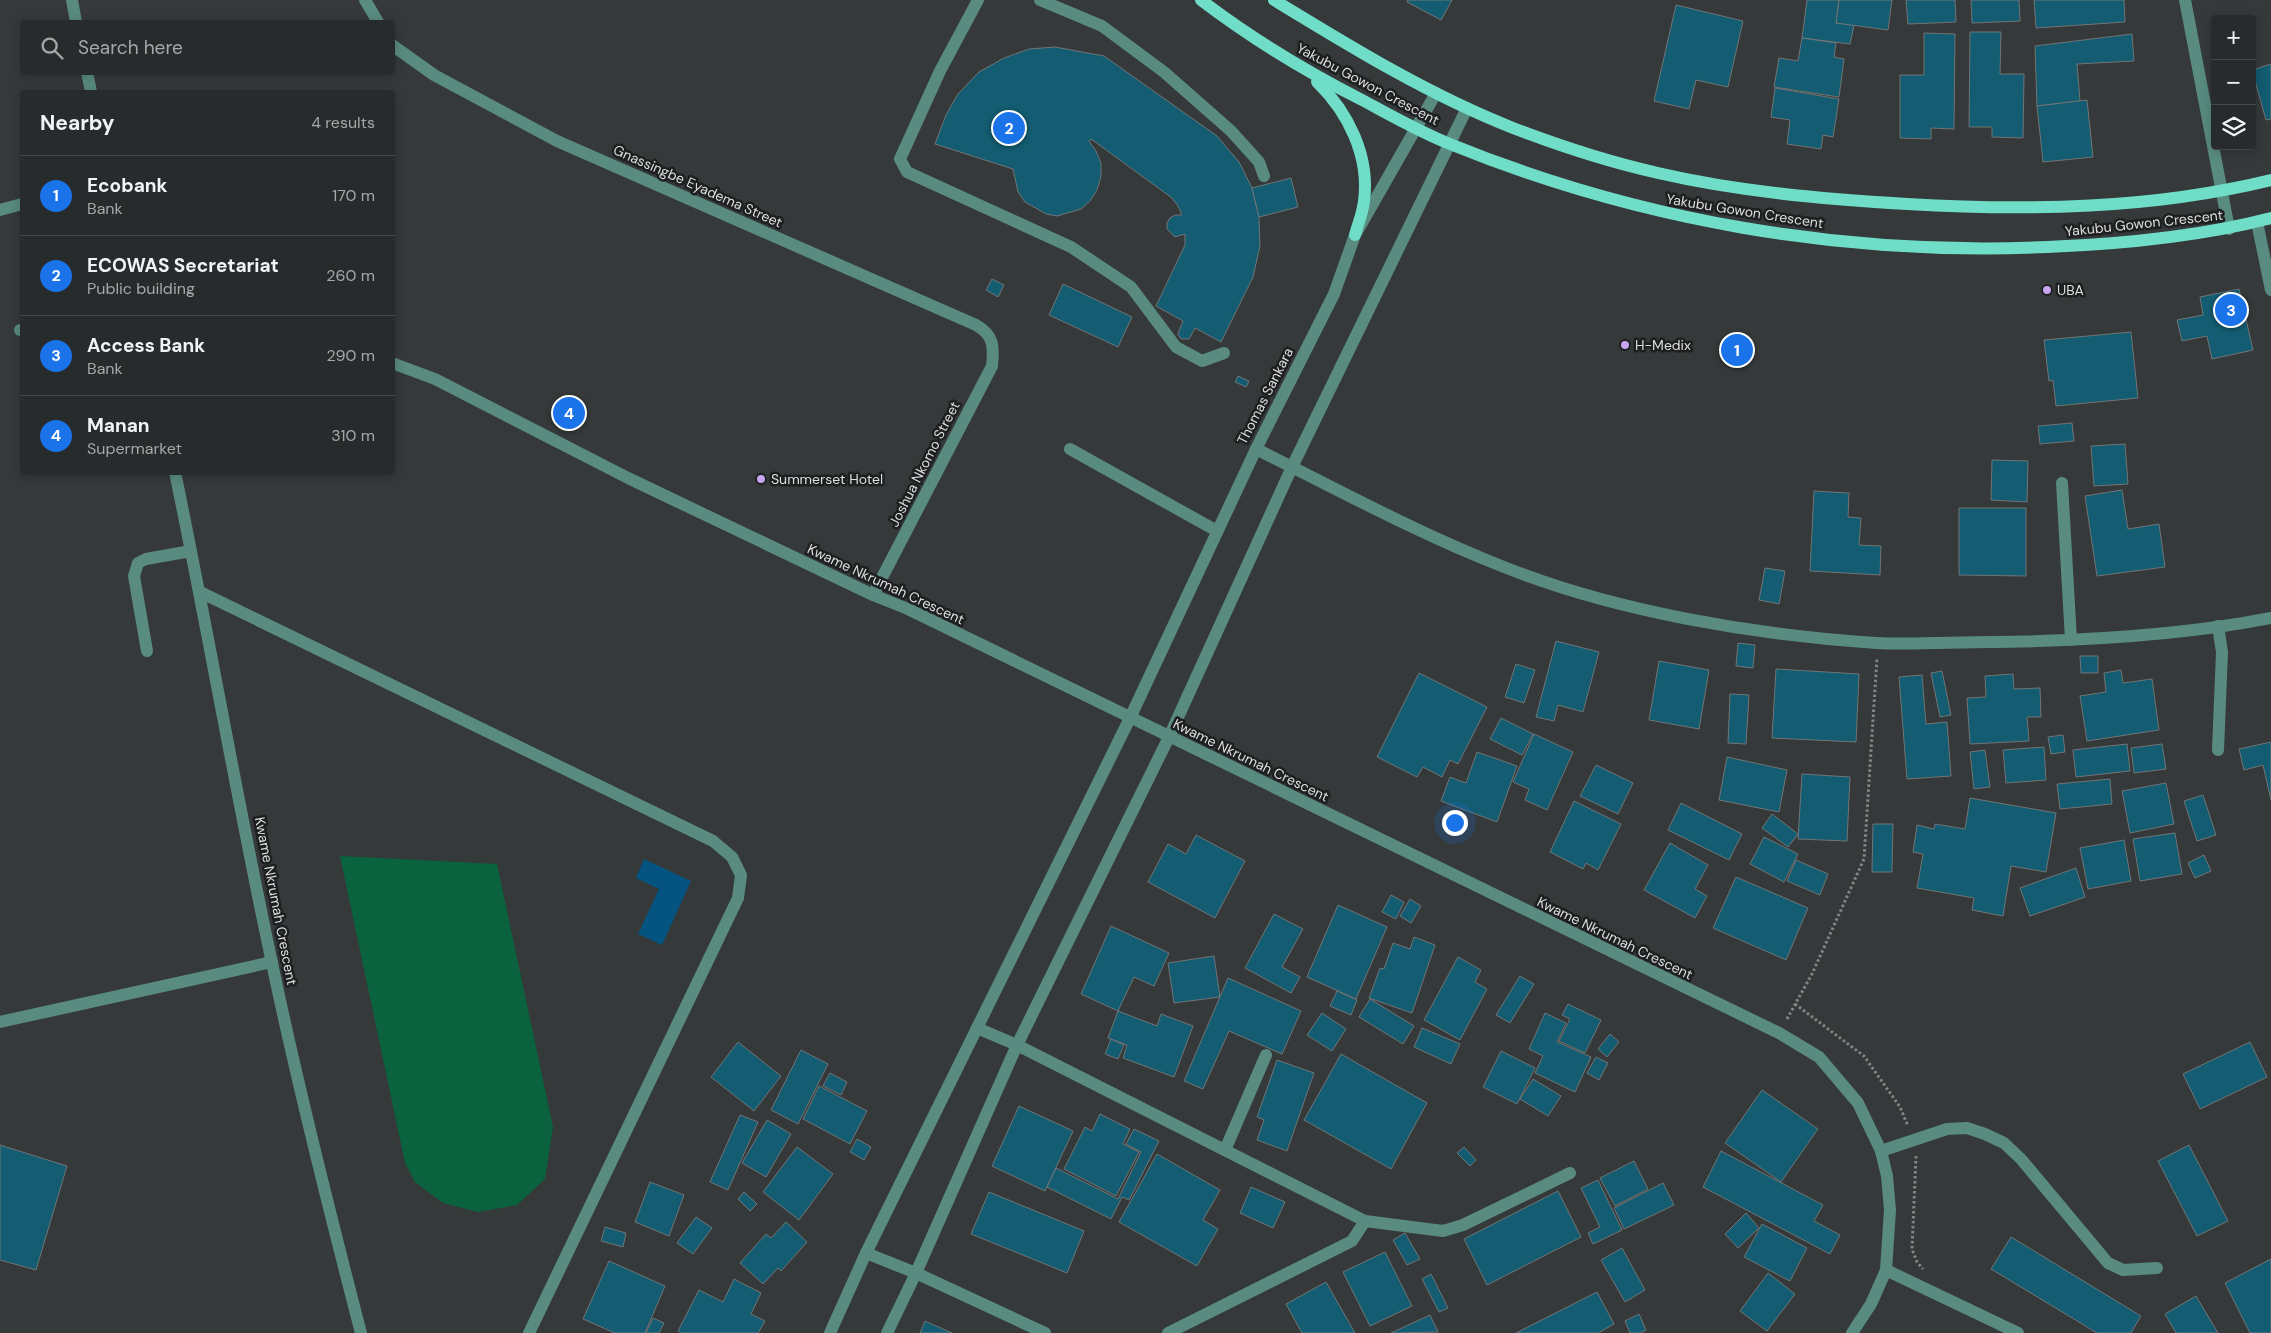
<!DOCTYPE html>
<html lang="en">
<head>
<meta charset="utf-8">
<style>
	:root { --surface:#282b2b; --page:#303333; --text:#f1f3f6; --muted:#a5a7a9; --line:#444747; --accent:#1a73e8 }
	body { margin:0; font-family:"DM Sans",sans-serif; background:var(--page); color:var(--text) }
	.controls { position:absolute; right:15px; top:15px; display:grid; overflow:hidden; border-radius:5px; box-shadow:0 2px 12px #0003 }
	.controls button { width:45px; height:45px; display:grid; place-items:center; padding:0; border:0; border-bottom:1px solid var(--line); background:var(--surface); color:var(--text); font:25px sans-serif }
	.you { position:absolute; left:1454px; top:822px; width:18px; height:18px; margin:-12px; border:4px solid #fff; border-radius:50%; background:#1a73e8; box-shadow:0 0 0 8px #1a73e833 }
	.badge { display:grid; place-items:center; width:32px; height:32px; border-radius:50%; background:var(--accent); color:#fff; font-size:16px; font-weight:700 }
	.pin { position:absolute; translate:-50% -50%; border:2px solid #fff; box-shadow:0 1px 5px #0006 }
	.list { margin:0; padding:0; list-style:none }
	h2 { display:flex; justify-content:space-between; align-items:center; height:65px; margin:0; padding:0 20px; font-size:21px }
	h2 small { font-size:16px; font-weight:400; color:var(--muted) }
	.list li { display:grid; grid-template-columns:32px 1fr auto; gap:15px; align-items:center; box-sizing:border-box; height:80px; padding:0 20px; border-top:1px solid var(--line) }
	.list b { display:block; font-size:19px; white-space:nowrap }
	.list p { margin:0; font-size:16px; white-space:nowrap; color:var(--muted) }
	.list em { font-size:16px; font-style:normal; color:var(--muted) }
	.icon { flex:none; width:28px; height:28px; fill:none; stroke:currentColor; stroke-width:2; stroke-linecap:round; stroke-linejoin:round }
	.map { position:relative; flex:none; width:2271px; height:1333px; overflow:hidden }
	.search { position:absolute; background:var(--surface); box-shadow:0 2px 12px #0003; left:20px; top:20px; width:375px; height:55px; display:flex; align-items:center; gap:12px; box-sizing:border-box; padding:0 18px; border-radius:5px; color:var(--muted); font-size:19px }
	.panel { position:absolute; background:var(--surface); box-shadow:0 2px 12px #0003; left:20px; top:90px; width:375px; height:385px; border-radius:5px }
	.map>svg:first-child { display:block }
	.green { fill:#0a633e }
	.water { fill:#045380 }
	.building { fill:#135c71; stroke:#717576 }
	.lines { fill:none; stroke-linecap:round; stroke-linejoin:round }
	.path { stroke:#838686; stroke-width:3; stroke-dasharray:2.5 2.5; stroke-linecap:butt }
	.minor { stroke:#598b80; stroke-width:12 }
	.major { stroke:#6fddc8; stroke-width:12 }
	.poi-dot { fill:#c8a6ef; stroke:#1e1f20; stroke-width:2 }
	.labels { text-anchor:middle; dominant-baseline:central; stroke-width:5; stroke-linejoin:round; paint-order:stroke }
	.street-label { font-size:14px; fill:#dddfe0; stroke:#1e1f20 }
	.poi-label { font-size:14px; fill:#dddfe0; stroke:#1e1f20; text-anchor:start }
</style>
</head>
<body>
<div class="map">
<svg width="2271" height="1333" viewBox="0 0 2271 1333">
	<rect width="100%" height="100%" fill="#353939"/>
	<polygon class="green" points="340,856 497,864 553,1127 545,1179 517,1205 478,1212 443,1203 415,1182 405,1163"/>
	<polygon class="water" points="644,859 691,881 662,945 638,934 659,889 636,878"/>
	<g class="building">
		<polygon points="1408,0 1452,0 1441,20 1407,2"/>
		<polygon points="1807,0 1839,0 1836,23 1854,25 1850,44 1802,38"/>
		<polygon points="1839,0 1892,0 1888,30 1836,23"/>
		<polygon points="1906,0 1955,0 1956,22 1908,24"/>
		<polygon points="1971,0 2019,0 2020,21 1972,23"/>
		<polygon points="2034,0 2124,0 2125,22 2036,28"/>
		<polygon points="1676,5 1743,21 1728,87 1696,80 1689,109 1654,101"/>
		<polygon points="1970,32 2001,32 2000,74 2024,74 2023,138 1992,137 1992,127 1969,127"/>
		<polygon points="1924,33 1955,34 1954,129 1931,128 1931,139 1900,138 1900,75 1924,75"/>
		<polygon points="2132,34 2134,61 2077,64 2080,101 2037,106 2035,46"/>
		<polygon points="1802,38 1836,43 1834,57 1844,59 1839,97 1774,87 1779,58 1798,61"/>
		<polygon points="1055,47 1104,56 1217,136 1239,162 1252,188 1259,217 1260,246 1253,277 1221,342 1195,328 1189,339 1181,339 1178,334 1183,321 1156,306 1185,245 1185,234 1175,237 1167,229 1167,223 1170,218 1175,215 1182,215 1178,206 1172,198 1091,139 1089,141 1096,151 1101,163 1101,176 1097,190 1090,201 1081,209 1057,216 1046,214 1025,202 1018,192 1013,169 935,144 946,115 958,94 979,72 1004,58 1029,49"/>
		<polygon points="2271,64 2271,119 2266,120 2252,70"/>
		<polygon points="1775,88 1839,99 1833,137 1823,135 1821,149 1787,144 1790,120 1771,117"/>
		<polygon points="2087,100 2093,157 2043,162 2037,106"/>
		<polygon points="1291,178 1298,207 1259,217 1252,188"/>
		<polygon points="992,279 1004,285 998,297 986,290"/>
		<polygon points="1063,284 1132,317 1118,347 1049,315"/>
		<polygon points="2239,289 2253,350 2212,359 2207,336 2182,341 2177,320 2203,315 2200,297"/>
		<polygon points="2131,332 2138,398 2056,406 2053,380 2049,381 2044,340"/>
		<polygon points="1238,376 1249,381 1246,387 1235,382"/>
		<polygon points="2072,423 2074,441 2040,444 2038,426"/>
		<polygon points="2125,444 2128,484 2094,486 2091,446"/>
		<polygon points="1992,460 2028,461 2027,502 1991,500"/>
		<polygon points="2122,490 2128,529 2159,524 2165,567 2097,576 2085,496"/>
		<polygon points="1814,491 1849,493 1848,517 1861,518 1859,545 1881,546 1880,575 1810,571"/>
		<polygon points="1959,508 2026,508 2026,576 1959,575"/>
		<polygon points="1765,568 1785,571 1779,604 1759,600"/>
		<polygon points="1556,641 1599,652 1583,712 1558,705 1554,721 1536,717"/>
		<polygon points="1738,643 1755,645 1753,668 1736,666"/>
		<polygon points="2080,656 2098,656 2098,673 2081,673"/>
		<polygon points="1659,661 1709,670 1699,729 1649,720"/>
		<polygon points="1516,664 1535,670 1524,703 1505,697"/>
		<polygon points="1776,669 1859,674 1856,742 1772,738"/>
		<polygon points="2121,670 2123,683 2152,679 2159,730 2087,741 2080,696 2106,692 2104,673"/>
		<polygon points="1942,671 1951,715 1940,717 1931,673"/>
		<polygon points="1419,673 1487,707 1458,764 1450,760 1442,777 1423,767 1417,777 1377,757"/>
		<polygon points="2013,674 2014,689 2040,688 2041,717 2027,717 2029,741 1970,744 1967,698 1986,697 1985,676"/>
		<polygon points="1922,675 1926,724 1947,722 1951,776 1907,779 1899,677"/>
		<polygon points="1730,694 1749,695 1746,744 1728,743"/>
		<polygon points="1501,718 1533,734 1522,755 1490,739"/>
		<polygon points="1534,734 1573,752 1547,810 1525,800 1529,789 1513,782"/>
		<polygon points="2063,735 2065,752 2051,754 2048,737"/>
		<polygon points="2271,742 2271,800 2263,765 2244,770 2239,749"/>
		<polygon points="2127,744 2130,771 2076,777 2073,750"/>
		<polygon points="2162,744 2166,769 2134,773 2131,748"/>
		<polygon points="2044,747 2046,780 2006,783 2003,750"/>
		<polygon points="1985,750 1990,787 1974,789 1970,752"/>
		<polygon points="1477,752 1517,766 1497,822 1441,801 1450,777 1466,783"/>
		<polygon points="1727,757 1787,770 1779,812 1719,800"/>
		<polygon points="1596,765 1633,783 1618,814 1580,796"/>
		<polygon points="1802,774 1850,777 1847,841 1798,839"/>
		<polygon points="2110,779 2112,804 2060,809 2057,784"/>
		<polygon points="2166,783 2174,824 2130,833 2122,791"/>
		<polygon points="2203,795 2216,835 2197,841 2184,801"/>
		<polygon points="1970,798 2056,813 2046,872 2011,866 2003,916 1972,910 1974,898 1917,888 1923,854 1913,852 1917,825 1934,829 1935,824 1965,829"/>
		<polygon points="1574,801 1621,824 1598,870 1586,863 1583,869 1550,852"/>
		<polygon points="1681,803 1742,834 1729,860 1668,830"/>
		<polygon points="1772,814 1798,834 1788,847 1762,828"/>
		<polygon points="1873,824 1893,824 1892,872 1872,872"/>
		<polygon points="2175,833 2182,874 2140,881 2133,839"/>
		<polygon points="1196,835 1245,861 1215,918 1148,882 1168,844 1186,854"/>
		<polygon points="1764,837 1798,854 1784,882 1750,864"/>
		<polygon points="2124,840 2131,881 2088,889 2080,848"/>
		<polygon points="1670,843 1708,865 1695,889 1707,896 1695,918 1644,890"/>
		<polygon points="2204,855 2211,871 2195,878 2188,863"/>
		<polygon points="1796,860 1828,874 1820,895 1787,881"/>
		<polygon points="2076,868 2085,897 2030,916 2020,888"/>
		<polygon points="1736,877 1808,908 1786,960 1713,928"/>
		<polygon points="1391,895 1404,902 1396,919 1382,912"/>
		<polygon points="1410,899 1421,906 1411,923 1400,916"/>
		<polygon points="1338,905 1387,927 1356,999 1307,977"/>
		<polygon points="1274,914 1303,929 1282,967 1300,977 1291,993 1245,968"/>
		<polygon points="1111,926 1169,953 1154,986 1134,977 1118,1011 1081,994"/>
		<polygon points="1414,937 1435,945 1412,1013 1369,998 1380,968 1384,969 1393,943 1410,949"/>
		<polygon points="1214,956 1220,997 1174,1003 1168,963"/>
		<polygon points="1458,957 1481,970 1475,982 1487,989 1460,1040 1424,1020"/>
		<polygon points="1520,976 1534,984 1510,1023 1496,1015"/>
		<polygon points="1228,978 1301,1011 1282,1054 1229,1031 1203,1089 1184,1081"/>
		<polygon points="1337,991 1357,1000 1351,1015 1330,1006"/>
		<polygon points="1370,999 1414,1026 1403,1044 1359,1017"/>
		<polygon points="1568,1004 1601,1020 1585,1053 1559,1041 1570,1019 1562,1015"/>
		<polygon points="1118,1011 1157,1026 1161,1014 1193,1026 1174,1077 1123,1058 1127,1045 1108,1038"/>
		<polygon points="1322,1013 1346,1029 1332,1051 1307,1035"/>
		<polygon points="1545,1013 1566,1023 1557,1042 1591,1057 1575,1092 1535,1073 1543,1056 1529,1049"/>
		<polygon points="1422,1028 1460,1044 1451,1064 1414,1047"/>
		<polygon points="1610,1034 1619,1042 1607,1057 1598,1049"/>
		<polygon points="1111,1039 1124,1045 1118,1059 1105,1054"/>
		<polygon points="738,1042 781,1076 754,1111 711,1077"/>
		<polygon points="2250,1042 2267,1077 2200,1109 2183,1074"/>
		<polygon points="801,1050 828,1064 798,1124 771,1110"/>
		<polygon points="1501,1051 1535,1068 1517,1104 1483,1087"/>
		<polygon points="1341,1054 1427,1103 1391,1169 1304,1120"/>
		<polygon points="1596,1057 1608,1063 1599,1080 1587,1073"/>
		<polygon points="1277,1060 1314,1073 1287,1151 1257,1140 1264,1120 1257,1117"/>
		<polygon points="830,1073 847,1082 841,1095 823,1086"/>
		<polygon points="1533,1079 1561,1096 1548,1116 1520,1099"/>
		<polygon points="819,1086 867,1111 850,1144 803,1119"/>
		<polygon points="1762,1090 1818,1129 1781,1182 1725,1143"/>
		<polygon points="1019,1106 1073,1131 1045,1191 992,1166"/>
		<polygon points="1100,1114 1130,1129 1123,1144 1139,1152 1116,1196 1064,1169 1085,1127 1092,1131"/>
		<polygon points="740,1115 758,1122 728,1190 710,1182"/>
		<polygon points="767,1120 791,1134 766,1177 742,1163"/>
		<polygon points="1134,1129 1159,1141 1129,1200 1122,1197 1111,1219 1047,1187 1056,1168 1118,1199 1141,1152 1126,1144"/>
		<polygon points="857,1139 871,1147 864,1160 850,1152"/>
		<polygon points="0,1145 67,1166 36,1270 0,1260"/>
		<polygon points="2189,1145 2228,1221 2197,1236 2158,1161"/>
		<polygon points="797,1147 833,1174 799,1220 763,1192"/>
		<polygon points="1464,1147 1476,1160 1470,1166 1457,1153"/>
		<polygon points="1721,1151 1823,1205 1814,1221 1840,1235 1830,1254 1703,1187"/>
		<polygon points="1157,1154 1220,1190 1203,1220 1218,1229 1197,1266 1119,1222"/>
		<polygon points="1634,1161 1648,1189 1615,1206 1600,1178"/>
		<polygon points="1598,1180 1622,1230 1593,1244 1588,1233 1600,1227 1581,1188"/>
		<polygon points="650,1182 684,1195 669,1236 635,1222"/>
		<polygon points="1663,1183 1674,1205 1624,1229 1614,1208"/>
		<polygon points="1251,1187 1285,1202 1273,1228 1240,1213"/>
		<polygon points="1558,1191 1581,1237 1487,1285 1464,1239"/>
		<polygon points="744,1192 757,1204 750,1211 738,1199"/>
		<polygon points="989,1192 1084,1231 1067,1273 971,1234"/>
		<polygon points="1746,1213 1759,1228 1738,1248 1725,1234"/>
		<polygon points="696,1217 712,1228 693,1254 677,1243"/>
		<polygon points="786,1222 807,1242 781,1271 778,1268 763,1284 740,1263 766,1234 771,1238"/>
		<polygon points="1762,1224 1807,1248 1790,1281 1744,1257"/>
		<polygon points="605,1227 626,1233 623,1247 601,1241"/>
		<polygon points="1405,1233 1420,1259 1407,1265 1393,1240"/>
		<polygon points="2011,1237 2141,1316 2131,1333 2097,1333 1991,1269"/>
		<polygon points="1622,1248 1645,1290 1625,1302 1601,1260"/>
		<polygon points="1385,1252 1412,1306 1370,1326 1343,1272"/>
		<polygon points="2271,1259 2271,1333 2250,1333 2225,1283"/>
		<polygon points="609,1261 665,1286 645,1333 615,1333 583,1319"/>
		<polygon points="1768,1273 1795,1294 1767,1331 1740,1311"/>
		<polygon points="1431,1274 1448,1308 1439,1312 1422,1279"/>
		<polygon points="734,1279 761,1293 751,1314 765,1321 758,1333 682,1333 678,1331 699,1290 723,1302"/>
		<polygon points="1326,1282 1355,1333 1302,1333 1286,1304"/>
		<polygon points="1597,1292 1614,1324 1598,1333 1516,1333"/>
		<polygon points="2196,1296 2218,1333 2176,1333 2165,1314"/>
		<polygon points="1639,1314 1646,1330 1640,1333 1630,1333 1625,1321"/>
		<polygon points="1430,1315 1438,1332 1391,1333"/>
		<polygon points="653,1318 664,1323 659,1333 646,1333"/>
		<polygon points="925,1321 952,1333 920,1333"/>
	</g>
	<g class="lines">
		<g class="path">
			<polyline points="1795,1004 1864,1056 1900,1107 1908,1126"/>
			<polyline points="1787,1019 1812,974 1864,859 1877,658"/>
			<polyline points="1916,1156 1912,1249 1917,1262 1923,1269"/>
		</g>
		<g class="minor">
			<polyline points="72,0 76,22"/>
			<polyline points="365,0 378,22"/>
			<polyline points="978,0 940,71 900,159 907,172 1071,247 1131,287 1176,347 1202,361 1224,353"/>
			<polyline points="1040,0 1102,26 1164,72 1231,131 1259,162 1264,176"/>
			<polyline points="2185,0 2229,229"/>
			<path d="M392,45L434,75L557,141L976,325C994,335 994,347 992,366L873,595"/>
			<polyline points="87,72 91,92"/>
			<polyline points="0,210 22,204"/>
			<polyline points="2257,222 2271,290"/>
			<polyline points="20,330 22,330"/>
			<polyline points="392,363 435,379 628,478 873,595 908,609 1779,1033 1819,1057 1858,1103 1881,1151 1887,1176 1890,1210 1886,1270 1871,1304 1852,1333"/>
			<polyline points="1070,449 1217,531"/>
			<path d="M1256,449C1337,489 1419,534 1504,567C1616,612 1756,635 1876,643C1914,645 1954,642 1992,642C2085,641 2180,636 2271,618"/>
			<path d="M175,472C209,636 237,800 272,963C298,1087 329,1210 361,1333"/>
			<polyline points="2062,483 2071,640"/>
			<polyline points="200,592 713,841 732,857 741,875 738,898 529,1333"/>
			<polyline points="147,651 134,576 138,563 146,559 191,551"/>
			<polyline points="2218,750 2222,652 2218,626"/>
			<polyline points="0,1022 272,962"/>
			<polyline points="977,1028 1017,1045 1365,1221 1352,1241 1168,1333"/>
			<polyline points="1225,1150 1266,1055"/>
			<polyline points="1881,1151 1947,1129 1967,1128 1985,1134 2004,1143 2021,1159 2108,1263 2123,1270 2157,1268"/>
			<polyline points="1365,1221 1443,1231 1463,1225 1570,1173"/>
			<polyline points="866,1253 916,1273 1045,1333"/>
			<polyline points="1886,1270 2018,1333"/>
			<polyline points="830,1333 866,1253 1130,718 1256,449 1334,294 1355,235 1436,93"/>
			<polyline points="887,1333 916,1273 1017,1045 1169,737 1292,467 1467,108"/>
		</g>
		<g class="major">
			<path d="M1201,0C1252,39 1307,72 1364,101C1392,116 1420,132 1450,144C1639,221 1843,256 2047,247C2122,244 2198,237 2271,218"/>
			<path d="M1274,0C1351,47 1429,95 1513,128C1560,146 1609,162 1658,173C1740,192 1824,199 1907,204C2029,211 2152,209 2271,180"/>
			<path d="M1317,82C1348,112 1370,156 1364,201C1363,212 1358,224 1355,235"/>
		</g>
	</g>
	<g class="poi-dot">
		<circle cx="2047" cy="290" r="5"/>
		<circle cx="1625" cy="345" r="5"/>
		<circle cx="761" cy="479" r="5"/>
	</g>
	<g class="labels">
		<g class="street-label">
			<text transform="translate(1368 84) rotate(28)">Yakubu Gowon Crescent</text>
			<text transform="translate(698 186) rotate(24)">Gnassingbe Eyadema Street</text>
			<text transform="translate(1745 211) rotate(9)">Yakubu Gowon Crescent</text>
			<text transform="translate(2144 223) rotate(-6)">Yakubu Gowon Crescent</text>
			<text transform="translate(1265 396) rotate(-63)">Thomas Sankara</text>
			<text transform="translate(924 464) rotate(-63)">Joshua Nkomo Street</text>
			<text transform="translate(886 584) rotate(25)">Kwame Nkrumah Crescent</text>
			<text transform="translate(1251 760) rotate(26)">Kwame Nkrumah Crescent</text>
			<text transform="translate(276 901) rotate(79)">Kwame Nkrumah Crescent</text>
			<text transform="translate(1615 938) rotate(26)">Kwame Nkrumah Crescent</text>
		</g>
		<g class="poi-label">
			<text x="2057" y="290">UBA</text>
			<text x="1635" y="345">H-Medix</text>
			<text x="771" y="479">Summerset Hotel</text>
		</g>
	</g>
</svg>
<div class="controls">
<button>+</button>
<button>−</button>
<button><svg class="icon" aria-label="layers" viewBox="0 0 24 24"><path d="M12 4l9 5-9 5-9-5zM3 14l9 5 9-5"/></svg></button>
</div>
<div class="you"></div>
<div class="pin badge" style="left:1737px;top:350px">1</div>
<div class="pin badge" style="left:1009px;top:128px">2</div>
<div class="pin badge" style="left:2231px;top:310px">3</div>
<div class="pin badge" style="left:569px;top:413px">4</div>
<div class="search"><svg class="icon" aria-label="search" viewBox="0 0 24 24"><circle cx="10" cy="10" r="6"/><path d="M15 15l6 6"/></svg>Search here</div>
<section class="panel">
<h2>Nearby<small>4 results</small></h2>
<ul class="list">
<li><span class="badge">1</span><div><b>Ecobank</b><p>Bank</p></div><em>170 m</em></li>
<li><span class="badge">2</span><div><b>ECOWAS Secretariat</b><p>Public building</p></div><em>260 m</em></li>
<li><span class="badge">3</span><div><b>Access Bank</b><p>Bank</p></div><em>290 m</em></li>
<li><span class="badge">4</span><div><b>Manan</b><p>Supermarket</p></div><em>310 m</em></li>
</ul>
</section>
</div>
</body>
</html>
